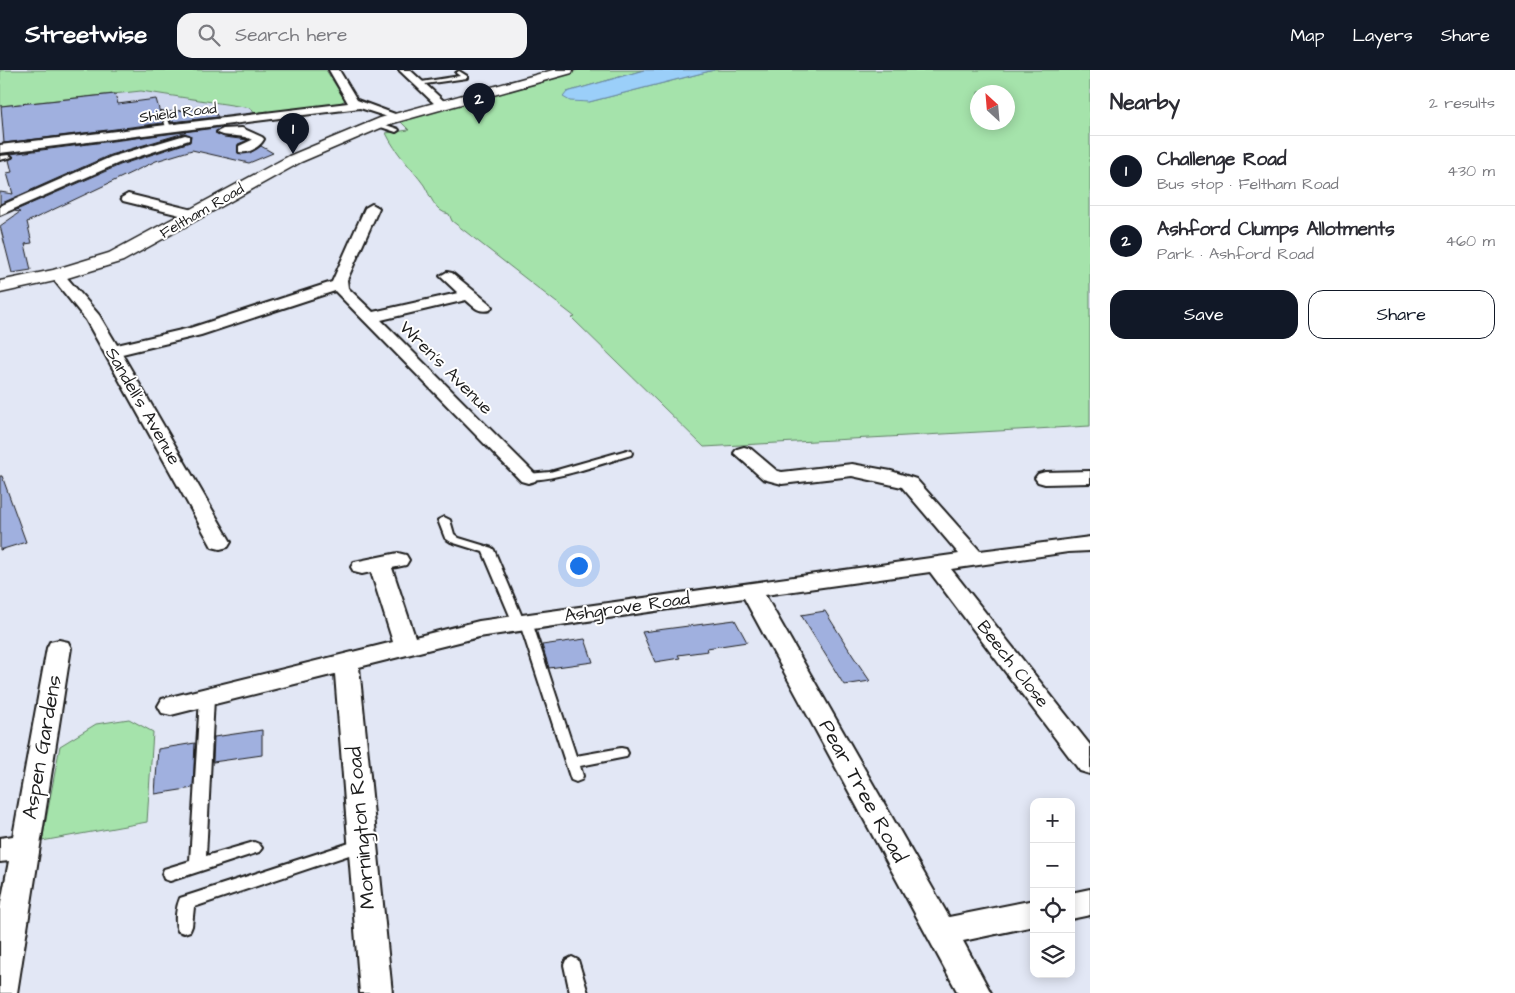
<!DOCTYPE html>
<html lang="en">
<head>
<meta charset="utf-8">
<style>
	:root { --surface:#fff; --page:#f2f2f3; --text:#2b2b33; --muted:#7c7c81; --line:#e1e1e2; --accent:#111827 }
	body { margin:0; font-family:"Architects Daughter",sans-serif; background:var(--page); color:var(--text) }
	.controls { position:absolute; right:15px; bottom:15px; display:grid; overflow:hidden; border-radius:10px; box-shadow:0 2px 12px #0003 }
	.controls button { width:45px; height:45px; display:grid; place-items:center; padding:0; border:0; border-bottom:1px solid var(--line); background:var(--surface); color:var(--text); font:25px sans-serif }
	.compass { position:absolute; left:970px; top:15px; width:45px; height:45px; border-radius:50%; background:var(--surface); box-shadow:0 2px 12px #0003; rotate:334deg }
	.you { position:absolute; left:578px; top:495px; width:18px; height:18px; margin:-12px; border:4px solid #fff; border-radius:50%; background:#1a73e8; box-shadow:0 0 0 8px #1a73e833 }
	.badge { display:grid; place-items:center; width:32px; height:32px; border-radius:50%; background:var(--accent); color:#fff; font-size:16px; font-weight:700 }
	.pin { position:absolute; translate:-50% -41px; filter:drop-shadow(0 1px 2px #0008) }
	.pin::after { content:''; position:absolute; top:26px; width:18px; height:15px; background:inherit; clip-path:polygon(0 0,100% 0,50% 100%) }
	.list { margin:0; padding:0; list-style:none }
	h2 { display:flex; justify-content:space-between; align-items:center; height:65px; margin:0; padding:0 20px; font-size:21px }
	h2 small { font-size:16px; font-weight:400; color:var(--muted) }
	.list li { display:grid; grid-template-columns:32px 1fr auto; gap:15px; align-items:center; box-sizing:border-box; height:70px; padding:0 20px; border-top:1px solid var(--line) }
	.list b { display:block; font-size:19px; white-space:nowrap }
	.list p { margin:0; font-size:16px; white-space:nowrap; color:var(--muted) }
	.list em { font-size:16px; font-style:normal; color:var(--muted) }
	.actions { display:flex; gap:10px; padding:15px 20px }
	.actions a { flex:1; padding:11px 0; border:1px solid var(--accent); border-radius:15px; text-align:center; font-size:18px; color:var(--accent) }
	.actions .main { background:var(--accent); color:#fff }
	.icon { flex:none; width:28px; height:28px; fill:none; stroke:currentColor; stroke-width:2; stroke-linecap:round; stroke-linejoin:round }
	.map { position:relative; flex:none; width:1090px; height:923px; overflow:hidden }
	header { display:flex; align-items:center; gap:30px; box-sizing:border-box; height:70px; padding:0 25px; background:var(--accent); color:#fff }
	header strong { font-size:24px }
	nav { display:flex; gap:28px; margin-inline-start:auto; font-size:18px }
	.search { width:350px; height:45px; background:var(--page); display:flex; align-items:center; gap:12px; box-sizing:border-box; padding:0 18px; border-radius:15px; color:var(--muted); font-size:19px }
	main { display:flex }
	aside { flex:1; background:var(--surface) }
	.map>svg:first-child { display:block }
	.built { fill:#ced6ee }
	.green { fill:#a5e3ab; stroke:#608064; fill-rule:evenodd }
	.water { fill:#9bcff9; stroke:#6887a1 }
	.building { fill:#a0b0df; stroke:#1c1c1c }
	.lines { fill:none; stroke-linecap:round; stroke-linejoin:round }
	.lane-casing { stroke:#1c1c1c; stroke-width:4 }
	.street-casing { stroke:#1c1c1c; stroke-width:4 }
	.secondary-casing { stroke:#1c1c1c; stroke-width:3 }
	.lane { fill:#fff; fill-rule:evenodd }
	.street { fill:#fff; fill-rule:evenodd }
	.secondary { fill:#fff; fill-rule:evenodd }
	.labels { text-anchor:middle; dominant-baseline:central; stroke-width:4; stroke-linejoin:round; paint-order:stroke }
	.far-street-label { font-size:15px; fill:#1c1c1c; stroke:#fff }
	.street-label { font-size:18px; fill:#1c1c1c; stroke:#fff }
	.near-street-label { font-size:21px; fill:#1c1c1c; stroke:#fff }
</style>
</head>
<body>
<header>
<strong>Streetwise</strong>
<div class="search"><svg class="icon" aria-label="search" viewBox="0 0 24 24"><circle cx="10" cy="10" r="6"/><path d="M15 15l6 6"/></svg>Search here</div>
<nav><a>Map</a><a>Layers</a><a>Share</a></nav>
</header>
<main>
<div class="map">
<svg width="1090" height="923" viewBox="0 0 1090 923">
	<rect width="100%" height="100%" fill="#e2e7f5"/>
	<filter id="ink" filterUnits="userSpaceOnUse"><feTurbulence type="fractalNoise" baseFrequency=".02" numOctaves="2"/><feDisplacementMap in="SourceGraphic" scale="10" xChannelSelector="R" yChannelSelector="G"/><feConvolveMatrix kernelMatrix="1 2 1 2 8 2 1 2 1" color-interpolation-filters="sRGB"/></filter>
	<g filter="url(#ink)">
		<polygon class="built" points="141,21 251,38 254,43 268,41 271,44 0,77 0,36"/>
		<g class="green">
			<polygon points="0,0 326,0 345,30 334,37 271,44 268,41 254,43 251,38 141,21 0,36"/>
			<path d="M579,0H644L567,22L589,32L714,0H1090V356L704,377L572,248L575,247L452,151L449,144C435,142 430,125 424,115C411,97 396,84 386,63L409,60L398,49ZM978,22H1008V52H978Z"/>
			<polygon points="129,649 153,662 147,752 42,771 60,676 96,654"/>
		</g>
		<polygon class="water" points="644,0 714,0 589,32 570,31 563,27 567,22"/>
		<g class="building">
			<polygon points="115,24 118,34 156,29 163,53 4,73 1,36"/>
			<polygon points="212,37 218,47 171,52 167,42"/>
			<polygon points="223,57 215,63 224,67 248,70 238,74 238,83 250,83 261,76 273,83 249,93 192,80 156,91 27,152 32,173 25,174 31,200 12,203 0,156 20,142 14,141 120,95 190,72 191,66 184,63 110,85 0,134 0,122 13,124 7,103 12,102 9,90 14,87 10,84"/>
			<polygon points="0,406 2,406 26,472 0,480"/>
			<polygon points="825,541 853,586 870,611 844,615 801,545"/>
			<polygon points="735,550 747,572 707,578 708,581 678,585 680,588 655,592 642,562"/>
			<polygon points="585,569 593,592 549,598 542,575"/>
			<polygon points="262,660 262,685 213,692 214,667"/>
			<polygon points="195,673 193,718 155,724 158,679"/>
		</g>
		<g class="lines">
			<defs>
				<g id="lane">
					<polygon points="459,1 467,6 467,8 418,15 415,13 460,6 456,3"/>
					<polygon points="161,42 166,43 172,61 167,60"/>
					<polygon points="377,52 398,59 399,60 396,62 375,55 375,53"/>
					<polygon points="0,86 9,85 12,87 0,90"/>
					<path d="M627,380L631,381L632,383L631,385C613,390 534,418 523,407L528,404L550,402Z"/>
					<polygon points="444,447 450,450 454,464 459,468 492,478 494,480 523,549 530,549 532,552 576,686 621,678 626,679 628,683 626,687 580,696 583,706 581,710 576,712 571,710 521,557 515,556 513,553 483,482 451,472 445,468 438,450"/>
					<polygon points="207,623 212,625 214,628 206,786 254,772 259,774 262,778 259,782 170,811 164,809 162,804 164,799 190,791 200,628 202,625"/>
					<path d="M362,769L367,771L370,775L367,779L194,837L192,856L190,861L184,863L178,861C174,852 176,837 180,828Z"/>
					<polygon points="572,887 578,890 588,923 570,923 564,895 566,890"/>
				</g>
				<g id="street">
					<polygon points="329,0 339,0 357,30 403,47 397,50 360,38 0,83 0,75 348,33"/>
					<polygon points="399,0 410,0 446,33 446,37 438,37"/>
					<path d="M242,58L262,67L264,69C260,77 248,84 239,82V76L252,70C241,63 226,69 217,62L223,59Z"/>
					<polygon points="185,65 189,66 189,70 119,93 0,145 0,136 111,87"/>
					<polygon points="128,124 201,142 203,145 196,149 123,131 121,128"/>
					<path d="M372,134L379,138L347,210L348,218L373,242L458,223L440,206L447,202L452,203L490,234L492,237L490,240C479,243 474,237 466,230L381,250L538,407L535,411L528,413L521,411L335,221L201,265L122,284L231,472L228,477L220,479L212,477L86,250L50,205L57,201L62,202L99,245L117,275L190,258L332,212L365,138Z"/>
					<polygon points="744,377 751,379 777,401 782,402 852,394 891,401 916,409 980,481 1090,467 1090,481 1068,482 951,499 1090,675 1090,704 1080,701 930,502 765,525 949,847 1034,830 1034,856 963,871 991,923 958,923 744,528 479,567 359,597 392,923 360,923 335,604 171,645 162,643 158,636 162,629 393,572 371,502 362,504 354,502 351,497 354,492 398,483 406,485 409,490 406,495 392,498 415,567 479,551 959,484 902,417 852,406 782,414 763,409 734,383 737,379"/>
					<polygon points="1090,401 1090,413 1045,414 1038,412 1035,408 1038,404 1045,402"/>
					<polygon points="59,570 68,572 71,578 17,923 0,923 0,838 9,791 0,792 0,768 13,766 47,578 50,572"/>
					<polygon points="1090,819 1090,845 1071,849 1071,823"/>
				</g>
				<polygon id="secondary" points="553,0 573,0 572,3 390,54 301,92 123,191 64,209 0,223 0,211 53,200 109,183 289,86 380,48"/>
			</defs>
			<use href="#lane" class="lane-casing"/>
			<use href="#street" class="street-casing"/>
			<use href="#secondary" class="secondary-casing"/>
			<use href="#lane" class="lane"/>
			<use href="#street" class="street"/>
			<use href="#secondary" class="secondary"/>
		</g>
	</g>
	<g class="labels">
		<g class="far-street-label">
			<text transform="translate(178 43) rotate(-7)">Shield Road</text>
			<text transform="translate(202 141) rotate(-30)">Feltham Road</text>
		</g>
		<g class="street-label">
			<text transform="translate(446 298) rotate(45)">Wren's Avenue</text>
			<text transform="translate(143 336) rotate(60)">Sandell's Avenue</text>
			<text transform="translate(627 537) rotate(-8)">Ashgrove Road</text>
			<text transform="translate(1013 594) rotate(52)">Beech Close</text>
		</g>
		<g class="near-street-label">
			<text transform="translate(42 677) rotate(-80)">Aspen Gardens</text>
			<text transform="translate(863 721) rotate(61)">Pear Tree Road</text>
			<text transform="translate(361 758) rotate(-95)">Mornington Road</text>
		</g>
	</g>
</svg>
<div class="controls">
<button>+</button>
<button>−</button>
<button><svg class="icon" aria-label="locate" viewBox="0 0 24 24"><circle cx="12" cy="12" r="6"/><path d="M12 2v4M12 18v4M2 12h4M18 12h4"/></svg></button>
<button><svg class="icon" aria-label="layers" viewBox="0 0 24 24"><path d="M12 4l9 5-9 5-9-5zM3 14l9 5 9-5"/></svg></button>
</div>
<svg class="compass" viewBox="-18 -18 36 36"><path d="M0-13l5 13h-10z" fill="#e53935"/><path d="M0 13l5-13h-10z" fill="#7c7c81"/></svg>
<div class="you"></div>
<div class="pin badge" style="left:293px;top:84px">1</div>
<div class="pin badge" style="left:479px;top:54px">2</div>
</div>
<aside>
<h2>Nearby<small>2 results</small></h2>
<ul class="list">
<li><span class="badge">1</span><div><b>Challenge Road</b><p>Bus stop · Feltham Road</p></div><em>430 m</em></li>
<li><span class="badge">2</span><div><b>Ashford Clumps Allotments</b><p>Park · Ashford Road</p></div><em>460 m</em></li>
</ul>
<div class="actions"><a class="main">Save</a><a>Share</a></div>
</aside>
</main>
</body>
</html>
